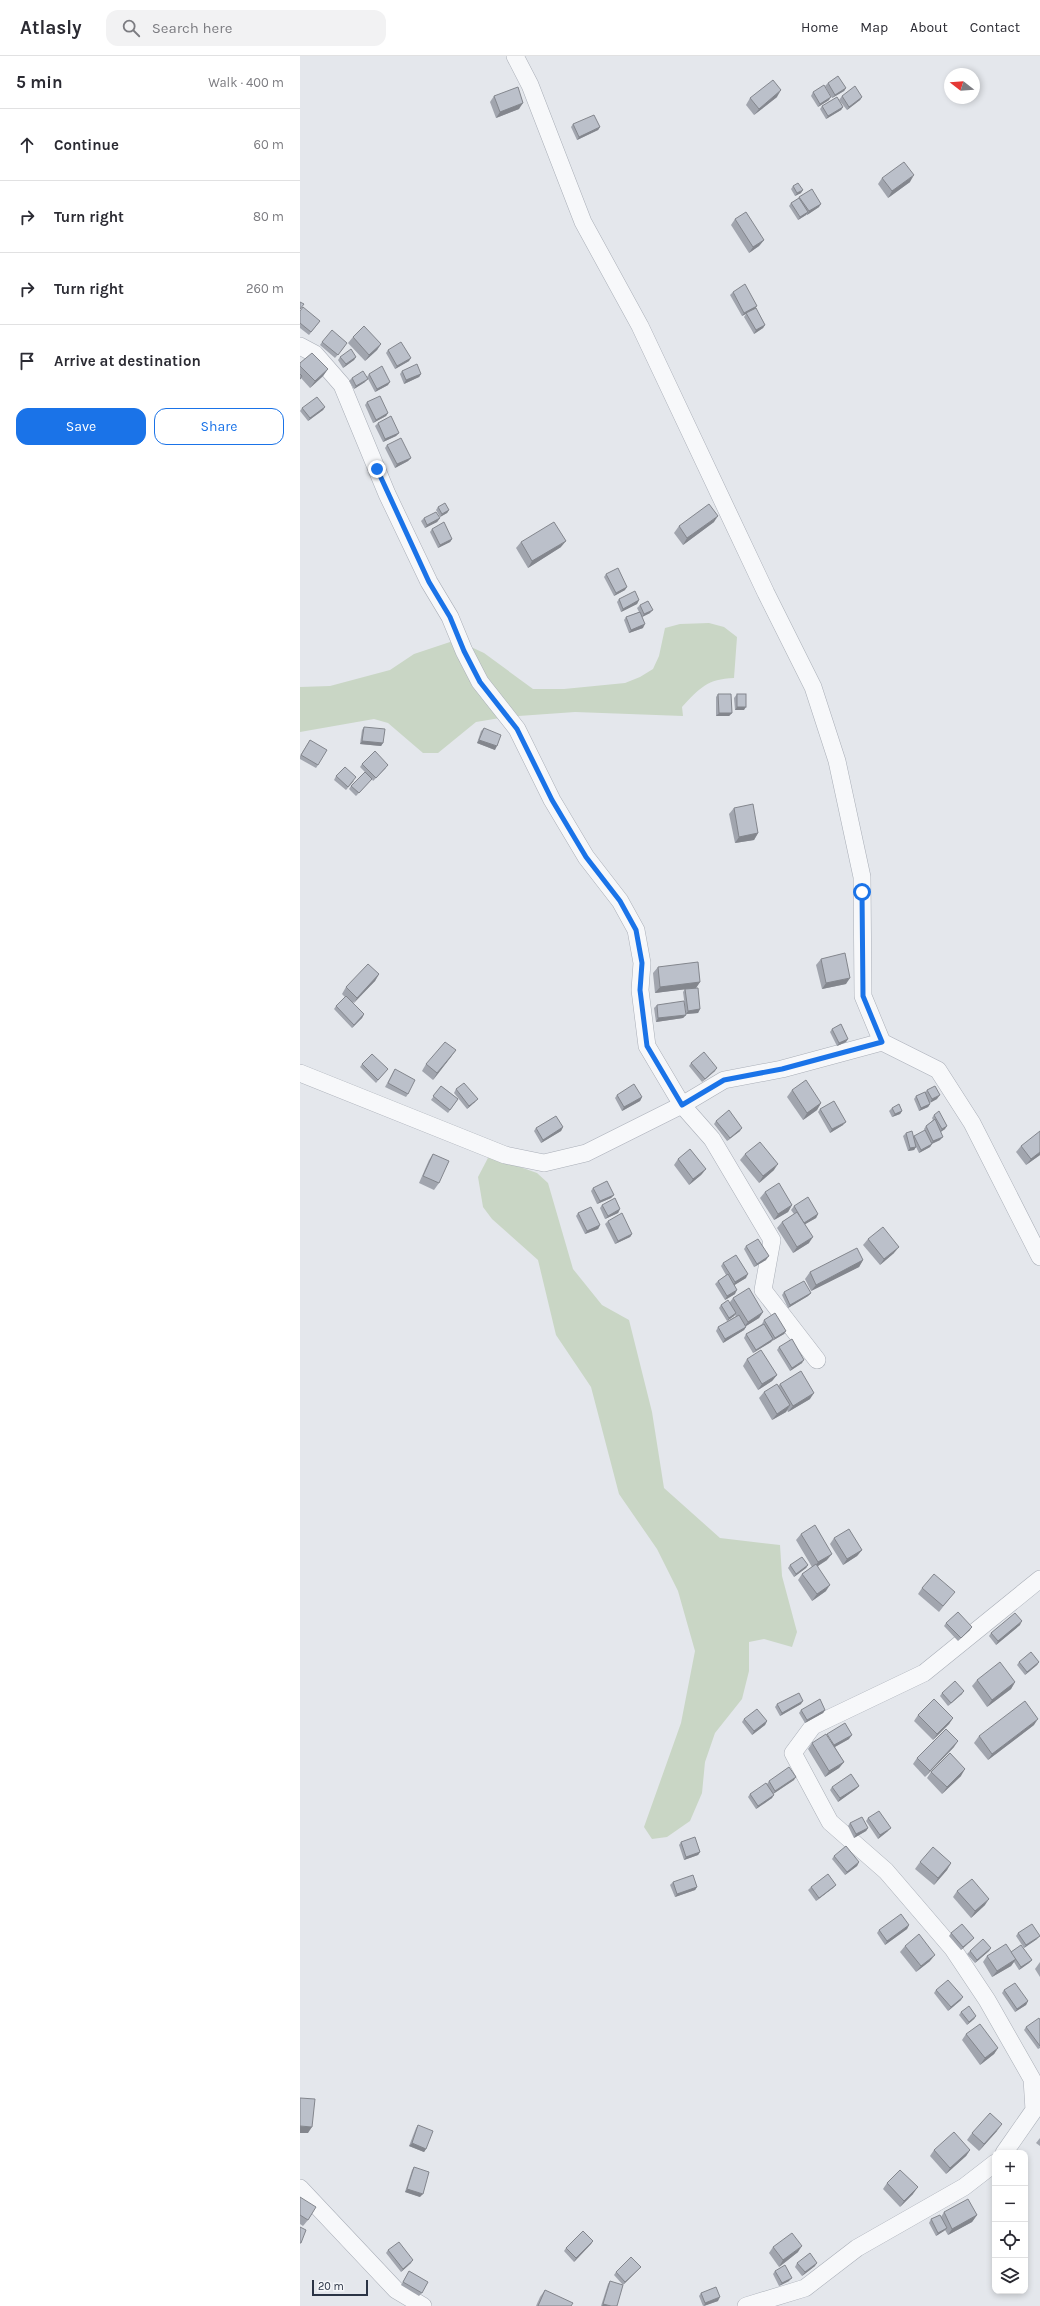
<!DOCTYPE html>
<html lang="en">
<head>
<meta charset="utf-8">
<style>
	:root { --surface:#fff; --page:#f2f2f3; --text:#2b2b33; --muted:#7c7c81; --line:#e1e1e2; --accent:#1a73e8 }
	body { margin:0; font-family:Karla,sans-serif; background:var(--page); color:var(--text) }
	.controls { position:absolute; right:12px; bottom:12px; display:grid; overflow:hidden; border-radius:8px; box-shadow:0 2px 6px #0003 }
	.controls button { width:36px; height:36px; display:grid; place-items:center; padding:0; border:0; border-bottom:1px solid var(--line); background:var(--surface); color:var(--text); font:20px sans-serif }
	.compass { position:absolute; left:644px; top:12px; width:36px; height:36px; border-radius:50%; background:var(--surface); box-shadow:0 2px 6px #0003; rotate:287deg }
	.scale { position:absolute; left:12px; bottom:10px; width:56px; box-sizing:border-box; padding-left:4px; border:2px solid #2b3445; border-top:0; font-size:11px; line-height:14px; white-space:nowrap; color:#2b3445; -webkit-text-stroke:3px #f4f6f9; paint-order:stroke }
	.stop { position:absolute; width:12px; height:12px; margin:-9px; border:3px solid #1a73e8; border-radius:50%; background:#fff }
	.stop.end { background:#1a73e8; border-color:#fff; box-shadow:0 1px 4px #0008 }
	.list { margin:0; padding:0; list-style:none }
	h2 { display:flex; justify-content:space-between; align-items:center; height:52px; margin:0; padding:0 16px; font-size:17px }
	h2 small { font-size:13px; font-weight:400; color:var(--muted) }
	.list li { display:grid; grid-template-columns:26px 1fr auto; gap:12px; align-items:center; box-sizing:border-box; height:72px; padding:0 16px; border-top:1px solid var(--line) }
	.list b { display:block; font-size:15px; white-space:nowrap }
	.list em { font-size:13px; font-style:normal; color:var(--muted) }
	.actions { display:flex; gap:8px; padding:12px 16px }
	.actions a { flex:1; padding:9px 0; border:1px solid var(--accent); border-radius:12px; text-align:center; font-size:14px; color:var(--accent) }
	.actions .main { background:var(--accent); color:#fff }
	.icon { flex:none; width:22px; height:22px; fill:none; stroke:currentColor; stroke-width:2; stroke-linecap:round; stroke-linejoin:round }
	.map { position:relative; flex:none; width:740px; height:2250px; overflow:hidden }
	header { display:flex; align-items:center; gap:24px; box-sizing:border-box; height:56px; padding:0 20px; background:var(--surface); border-bottom:1px solid var(--line) }
	header strong { font-size:19px }
	nav { display:flex; gap:22px; margin-inline-start:auto; font-size:14px }
	.search { width:280px; height:36px; background:var(--page); display:flex; align-items:center; gap:10px; box-sizing:border-box; padding:0 14px; border-radius:12px; color:var(--muted); font-size:15px }
	main { display:flex }
	aside { flex:1; background:var(--surface) }
	.map>svg:first-child { display:block }
	.green { fill:#c9d6c5 }
	.lines { fill:none; stroke-linecap:round; stroke-linejoin:round }
	.minor-casing { stroke:#a9aeb7; stroke-width:18 }
	.minor { stroke:#f7f8fa; stroke-width:17 }
	.wall { fill:#a1a5ae }
	.shaded-wall { fill:#83868d }
	.building { fill:#bbc0ca; stroke:#83868d }
	.route { stroke:#1a73e8; stroke-width:5 }
</style>
</head>
<body>
<header>
<strong>Atlasly</strong>
<div class="search"><svg class="icon" aria-label="search" viewBox="0 0 24 24"><circle cx="10" cy="10" r="6"/><path d="M15 15l6 6"/></svg>Search here</div>
<nav><a>Home</a><a>Map</a><a>About</a><a>Contact</a></nav>
</header>
<main>
<aside>
<h2>5 min<small>Walk · 400 m</small></h2>
<ul class="list">
<li><svg class="icon" aria-label="ahead" viewBox="0 0 24 24"><path d="M12 20V5M6 11l6-6 6 6"/></svg><div><b>Continue</b></div><em>60 m</em></li>
<li><svg class="icon" aria-label="right" viewBox="0 0 24 24"><path d="M7 20v-9h11M14 6l5 5-5 5"/></svg><div><b>Turn right</b></div><em>80 m</em></li>
<li><svg class="icon" aria-label="right" viewBox="0 0 24 24"><path d="M7 20v-9h11M14 6l5 5-5 5"/></svg><div><b>Turn right</b></div><em>260 m</em></li>
<li><svg class="icon" aria-label="arrive" viewBox="0 0 24 24"><path d="M6 21V4h12l-3 4 3 4H6"/></svg><div><b>Arrive at destination</b></div></li>
</ul>
<div class="actions"><a class="main">Save</a><a>Share</a></div>
</aside>
<div class="map">
<svg width="740" height="2250" viewBox="0 0 740 2250">
	<rect width="100%" height="100%" fill="#e4e7ec"/>
	<g class="green">
		<path d="M409,567L424,571L437,581L434,622C407,623 400,632 382,651L383,660L275,656L206,661L176,666L138,697H123L88,667L74,663L0,676V631L30,630L90,614L114,598L150,586L171,591L184,597L233,633H264L325,627L340,621L353,613L359,600L365,572L380,568Z"/>
		<polygon points="189,1100 237,1117 248,1127 273,1213 302,1249 329,1264 352,1356 364,1432 420,1482 480,1489 482,1520 497,1576 492,1591 464,1583 449,1586 449,1615 442,1643 415,1677 405,1706 402,1737 390,1765 367,1781 352,1783 344,1771 381,1667 395,1595 378,1535 357,1493 319,1438 291,1331 256,1279 238,1204 192,1163 183,1151 178,1121"/>
	</g>
	<g class="lines">
		<defs>
			<g id="minor">
				<polyline points="215,0 230,29 283,166 340,270 466,537 513,631 537,705 562,821 563,940 582,986"/>
				<polyline points="0,290 15,298 42,329 87,438 129,526 150,561 164,595 180,626 217,673 252,744 286,801 320,845 336,874 342,907 340,934 347,990 382,1049 412,1083 472,1184 463,1234 517,1304"/>
				<polyline points="0,1017 205,1099 244,1107 286,1097 382,1049 424,1024 482,1013 582,986 638,1014 672,1067 740,1201"/>
				<polyline points="704,2097 734,2054 732,2023 687,1944 653,1893 586,1815 530,1766 493,1697 513,1670 624,1617 740,1523"/>
				<polyline points="0,2132 96,2234 123,2250"/>
				<polyline points="446,2250 505,2232 557,2192 664,2131 695,2107"/>
			</g>
		</defs>
		<use href="#minor" class="minor-casing"/>
		<use href="#minor" class="minor"/>
	</g>
	<g class="wall">
		<polygon points="528,27 546,32 544,35 532,42 525,30"/>
		<polygon points="513,36 529,44 518,51 511,40"/>
		<polygon points="194,40 219,53 196,62 190,46"/>
		<polygon points="542,40 562,41 560,44 547,54 539,44"/>
		<polygon points="477,41 454,59 446,49 450,42"/>
		<polygon points="522,50 543,51 541,54 526,63 520,53"/>
		<polygon points="273,68 300,71 298,74 277,84 271,71"/>
		<polygon points="582,122 610,126 588,142 578,128"/>
		<polygon points="493,130 501,137 495,140 491,133"/>
		<polygon points="499,141 519,151 507,159 507,158 506,159 498,164 489,150 491,147 498,143"/>
		<polygon points="435,163 464,184 459,190 449,197 431,169"/>
		<polygon points="433,236 456,252 465,269 463,272 454,278 444,261 446,258 442,260 430,239"/>
		<polygon points="0,255 20,265 9,279 0,272"/>
		<polygon points="53,281 81,288 77,294 65,305 48,287"/>
		<polygon points="22,286 45,290 35,302 20,289"/>
		<polygon points="88,294 109,305 95,313 86,297"/>
		<polygon points="40,301 56,301 54,304 43,312 38,304"/>
		<polygon points="0,307 28,313 23,320 10,332 1,322 0,324"/>
		<polygon points="102,315 121,318 119,321 104,328 100,318"/>
		<polygon points="69,318 88,329 75,336 67,321"/>
		<polygon points="52,322 65,326 54,333 49,325"/>
		<polygon points="67,346 88,357 86,360 73,367 65,349"/>
		<polygon points="25,351 23,354 8,365 0,355 2,352"/>
		<polygon points="78,367 99,377 96,380 83,386 75,370"/>
		<polygon points="87,389 111,402 108,405 95,412 85,392"/>
		<polygon points="138,451 149,454 147,457 140,461 136,454"/>
		<polygon points="124,462 140,462 137,466 125,472 121,465"/>
		<polygon points="414,466 383,489 374,477 379,470"/>
		<polygon points="132,473 152,483 150,486 138,492 130,476"/>
		<polygon points="221,486 261,491 228,512 216,492"/>
		<polygon points="306,518 325,534 314,540 304,521"/>
		<polygon points="319,543 339,544 337,548 321,556 317,546"/>
		<polygon points="340,549 350,557 342,561 343,572 329,577 324,564 326,561 339,556 337,552"/>
		<polygon points="418,638 432,657 429,660 416,660 416,641"/>
		<polygon points="437,638 444,654 435,654 434,642"/>
		<polygon points="64,671 83,687 81,690 60,688 62,674"/>
		<polygon points="184,672 195,694 177,687 181,675"/>
		<polygon points="10,684 18,709 16,712 0,703 0,700"/>
		<polygon points="62,708 86,712 73,725 72,723 56,740 49,733 51,730 66,717 60,711"/>
		<polygon points="36,720 54,725 46,734 34,724"/>
		<polygon points="434,752 458,777 454,784 435,787 429,758"/>
		<polygon points="521,903 546,928 522,933 516,909"/>
		<polygon points="358,911 400,926 396,932 400,953 398,957 386,958 383,936 385,933 393,932 355,937 353,917"/>
		<polygon points="79,918 75,925 53,947 64,958 62,962 52,972 34,953 36,950 45,941 42,938 46,931"/>
		<polygon points="357,949 386,959 383,962 356,966 354,952"/>
		<polygon points="532,973 546,986 537,990 530,976"/>
		<polygon points="156,994 133,1024 122,1015 126,1008"/>
		<polygon points="391,1007 415,1015 402,1026 389,1010"/>
		<polygon points="62,1008 88,1013 76,1027 60,1011"/>
		<polygon points="95,1013 108,1038 106,1041 85,1031"/>
		<polygon points="141,1030 158,1043 148,1057 131,1044"/>
		<polygon points="156,1033 175,1046 167,1053 154,1037"/>
		<polygon points="492,1034 521,1047 517,1054 503,1064 487,1041"/>
		<polygon points="627,1034 637,1043 630,1046 630,1048 628,1051 619,1055 614,1043 616,1040 625,1036"/>
		<polygon points="317,1039 342,1041 340,1045 322,1055 315,1042"/>
		<polygon points="592,1052 602,1055 600,1058 592,1061 589,1055"/>
		<polygon points="520,1053 543,1069 530,1077 518,1056"/>
		<polygon points="634,1059 645,1073 641,1076 640,1084 632,1088 630,1091 619,1097 616,1091 614,1094 608,1095 603,1080 606,1077 614,1080 625,1075 624,1073 626,1070 633,1064 632,1062"/>
		<polygon points="416,1065 440,1075 427,1085 414,1068"/>
		<polygon points="263,1071 261,1075 241,1087 234,1075 236,1072"/>
		<polygon points="721,1090 740,1099 726,1109 716,1096"/>
		<polygon points="133,1098 139,1127 134,1134 119,1127 129,1104"/>
		<polygon points="445,1098 474,1114 459,1127 440,1104"/>
		<polygon points="378,1103 406,1113 401,1119 389,1129 374,1109"/>
		<polygon points="293,1132 314,1139 311,1142 297,1148 291,1135"/>
		<polygon points="465,1136 492,1149 488,1156 474,1164 460,1142"/>
		<polygon points="302,1149 320,1153 318,1157 305,1163 300,1152"/>
		<polygon points="494,1150 518,1158 516,1162 505,1168 509,1187 493,1197 477,1172 482,1166 494,1158 491,1154"/>
		<polygon points="278,1157 300,1169 298,1173 285,1178 276,1160"/>
		<polygon points="308,1165 332,1178 330,1181 315,1188 305,1168"/>
		<polygon points="568,1183 594,1197 580,1209 563,1189"/>
		<polygon points="446,1190 466,1204 454,1211 444,1193"/>
		<polygon points="563,1204 559,1211 511,1235 505,1223 510,1216"/>
		<polygon points="423,1207 446,1222 434,1229 435,1238 425,1244 415,1228 418,1225 426,1219 421,1210"/>
		<polygon points="484,1236 511,1237 508,1240 488,1252 482,1239"/>
		<polygon points="433,1242 463,1256 459,1262 446,1270 444,1274 423,1287 416,1275 418,1271 436,1260 435,1259 434,1260 427,1265 419,1252 421,1249 430,1246"/>
		<polygon points="464,1264 486,1275 484,1278 472,1285 471,1286 453,1297 444,1282 446,1278 462,1268"/>
		<polygon points="479,1291 502,1307 490,1315 477,1294"/>
		<polygon points="447,1303 477,1319 472,1325 458,1334 443,1310"/>
		<polygon points="480,1328 510,1343 488,1356 487,1354 486,1356 472,1364 459,1342 464,1336 478,1330"/>
		<polygon points="501,1478 527,1504 518,1510 526,1535 512,1545 498,1524 502,1518 512,1511 496,1484"/>
		<polygon points="534,1482 562,1494 557,1500 543,1509 530,1488"/>
		<polygon points="490,1509 508,1509 506,1512 494,1521 488,1512"/>
		<polygon points="622,1532 650,1542 639,1556 618,1538"/>
		<polygon points="646,1567 670,1574 658,1585 644,1570"/>
		<polygon points="720,1569 696,1589 689,1580 691,1577"/>
		<polygon points="719,1606 739,1606 737,1609 725,1619 717,1609"/>
		<polygon points="677,1624 715,1626 711,1633 687,1651 672,1630"/>
		<polygon points="642,1637 662,1638 648,1650 640,1640"/>
		<polygon points="477,1648 501,1648 480,1660 475,1651"/>
		<polygon points="501,1654 525,1654 523,1657 505,1667 499,1657"/>
		<polygon points="618,1659 653,1662 649,1668 633,1684 614,1665"/>
		<polygon points="444,1663 467,1665 465,1669 452,1679 442,1666"/>
		<polygon points="734,1669 688,1704 674,1687 679,1680"/>
		<polygon points="549,1683 535,1691 544,1706 539,1712 525,1721 508,1693 512,1687"/>
		<polygon points="654,1691 625,1721 613,1708 617,1702"/>
		<polygon points="631,1716 661,1720 642,1738 627,1722"/>
		<polygon points="494,1724 473,1738 472,1742 456,1753 448,1741 450,1738 467,1728 469,1725"/>
		<polygon points="559,1730 556,1733 538,1746 530,1734 532,1731"/>
		<polygon points="568,1762 588,1775 578,1783 566,1765"/>
		<polygon points="550,1767 568,1772 566,1775 554,1782 548,1770"/>
		<polygon points="381,1786 400,1796 398,1799 384,1804 379,1789"/>
		<polygon points="534,1800 559,1806 557,1810 545,1819 532,1803"/>
		<polygon points="620,1806 651,1807 647,1814 634,1829 615,1813"/>
		<polygon points="373,1826 397,1831 395,1834 375,1841 370,1829"/>
		<polygon points="536,1829 533,1832 516,1845 508,1834 511,1831"/>
		<polygon points="657,1835 685,1849 671,1862 653,1841"/>
		<polygon points="609,1869 607,1873 585,1889 577,1877 579,1874"/>
		<polygon points="651,1877 674,1882 671,1885 661,1894 649,1880"/>
		<polygon points="718,1877 737,1883 724,1892 716,1880"/>
		<polygon points="605,1890 630,1905 616,1916 600,1896"/>
		<polygon points="691,1892 689,1895 675,1907 667,1898 670,1895"/>
		<polygon points="711,1896 732,1904 729,1907 719,1914 714,1906 711,1910 692,1921 683,1906 687,1900"/>
		<polygon points="740,1906 740,1921 735,1913"/>
		<polygon points="636,1934 661,1944 648,1955 634,1937"/>
		<polygon points="704,1934 728,1945 726,1949 715,1956 702,1937"/>
		<polygon points="661,1956 676,1960 674,1963 667,1969 659,1959"/>
		<polygon points="740,1964 740,1992 738,1993 724,1974 726,1971"/>
		<polygon points="666,1978 698,1992 694,1998 680,2009 662,1984"/>
		<polygon points="118,2069 126,2093 124,2096 109,2090 116,2072"/>
		<polygon points="697,2075 679,2095 667,2084 672,2077"/>
		<polygon points="740,2082 740,2090 736,2087"/>
		<polygon points="634,2094 670,2094 666,2100 646,2118 630,2100"/>
		<polygon points="114,2111 120,2141 105,2136 112,2114"/>
		<polygon points="587,2127 613,2138 600,2151 583,2133"/>
		<polygon points="0,2141 8,2164 3,2170 0,2168"/>
		<polygon points="644,2156 677,2159 672,2166 648,2179 645,2174 636,2180 629,2167 631,2163 641,2161"/>
		<polygon points="293,2185 291,2188 274,2206 264,2195 266,2192"/>
		<polygon points="473,2191 498,2196 479,2211 469,2197"/>
		<polygon points="88,2194 111,2207 101,2216 86,2197"/>
		<polygon points="497,2207 515,2210 502,2220 495,2211"/>
		<polygon points="338,2214 323,2229 314,2219 316,2216"/>
		<polygon points="109,2215 122,2237 119,2240 101,2229"/>
		<polygon points="475,2215 489,2225 479,2230 473,2218"/>
		<polygon points="310,2225 317,2250 301,2250 308,2228"/>
		<polygon points="245,2234 271,2250 236,2250 240,2241"/>
		<polygon points="401,2237 418,2245 403,2250 399,2240"/>
	</g>
	<g class="shaded-wall">
		<polygon points="546,32 544,35 532,42 535,39"/>
		<polygon points="481,34 477,41 454,59 459,53"/>
		<polygon points="531,41 529,44 518,51 520,48"/>
		<polygon points="562,41 560,44 547,54 549,51"/>
		<polygon points="223,47 219,53 196,62 200,56"/>
		<polygon points="543,51 541,54 526,63 528,60"/>
		<polygon points="300,71 298,74 277,84 279,81"/>
		<polygon points="614,119 610,126 588,142 592,135"/>
		<polygon points="503,134 501,137 495,140 497,137"/>
		<polygon points="521,148 519,151 507,159 509,155"/>
		<polygon points="508,156 506,159 498,164 500,161"/>
		<polygon points="464,184 459,190 449,197 453,191"/>
		<polygon points="457,250 455,253 442,260 444,257"/>
		<polygon points="465,269 463,272 454,278 456,274"/>
		<polygon points="81,288 77,294 65,305 69,299"/>
		<polygon points="56,301 54,304 43,312 46,308"/>
		<polygon points="111,302 109,305 95,313 97,310"/>
		<polygon points="28,313 23,320 10,332 15,325"/>
		<polygon points="121,318 119,321 104,328 106,324"/>
		<polygon points="68,323 65,326 54,333 56,330"/>
		<polygon points="90,326 88,329 75,336 77,333"/>
		<polygon points="25,351 23,354 8,365 10,362"/>
		<polygon points="88,357 86,360 73,367 76,364"/>
		<polygon points="99,377 96,380 83,386 85,383"/>
		<polygon points="111,402 108,405 95,412 97,408"/>
		<polygon points="149,454 147,457 140,461 142,458"/>
		<polygon points="418,460 414,466 383,489 387,482"/>
		<polygon points="140,462 137,466 125,472 127,469"/>
		<polygon points="152,483 150,486 138,492 140,489"/>
		<polygon points="266,485 261,491 228,512 232,505"/>
		<polygon points="327,531 325,534 314,540 316,537"/>
		<polygon points="339,544 337,548 321,556 323,553"/>
		<polygon points="353,554 350,557 342,561 344,558"/>
		<polygon points="345,568 343,572 329,577 331,574"/>
		<polygon points="437,651 446,651 444,654 435,654"/>
		<polygon points="419,657 432,657 429,660 416,660"/>
		<polygon points="179,684 197,690 195,694 177,687"/>
		<polygon points="62,685 83,687 81,690 60,688"/>
		<polygon points="458,777 454,784 435,787 439,781"/>
		<polygon points="79,918 75,925 53,948 57,942"/>
		<polygon points="550,922 546,928 522,933 526,927"/>
		<polygon points="400,926 396,932 355,937 360,931"/>
		<polygon points="400,953 398,957 386,958 388,955"/>
		<polygon points="64,958 62,962 52,972 54,969"/>
		<polygon points="386,959 383,962 356,966 358,962"/>
		<polygon points="548,983 546,986 537,990 539,987"/>
		<polygon points="156,994 151,1001 133,1024 137,1017"/>
		<polygon points="417,1012 415,1015 402,1026 405,1023"/>
		<polygon points="640,1039 637,1043 630,1047 632,1043"/>
		<polygon points="342,1041 340,1045 322,1055 324,1051"/>
		<polygon points="178,1043 175,1046 167,1053 169,1050"/>
		<polygon points="521,1047 517,1054 503,1064 507,1057"/>
		<polygon points="630,1048 628,1051 619,1055 621,1052"/>
		<polygon points="602,1055 600,1058 592,1061 595,1058"/>
		<polygon points="546,1066 543,1069 530,1077 532,1073"/>
		<polygon points="647,1070 645,1073 640,1076 642,1073"/>
		<polygon points="263,1071 261,1075 241,1087 243,1084"/>
		<polygon points="442,1072 440,1075 427,1085 430,1082"/>
		<polygon points="643,1081 640,1084 631,1088 633,1085"/>
		<polygon points="632,1088 630,1091 619,1097 621,1094"/>
		<polygon points="616,1091 614,1094 608,1095 610,1092"/>
		<polygon points="740,1096 740,1099 726,1109 731,1103"/>
		<polygon points="478,1108 474,1114 459,1127 463,1120"/>
		<polygon points="406,1113 401,1119 389,1129 393,1123"/>
		<polygon points="314,1139 311,1142 297,1148 300,1145"/>
		<polygon points="492,1149 488,1156 474,1164 478,1158"/>
		<polygon points="320,1153 318,1157 305,1163 308,1160"/>
		<polygon points="518,1158 516,1162 502,1170 504,1167"/>
		<polygon points="300,1169 298,1173 285,1178 287,1175"/>
		<polygon points="332,1178 330,1181 315,1188 318,1185"/>
		<polygon points="513,1181 509,1187 493,1197 497,1191"/>
		<polygon points="599,1191 594,1197 580,1209 584,1203"/>
		<polygon points="469,1200 466,1204 454,1211 457,1208"/>
		<polygon points="563,1204 559,1211 511,1235 516,1229"/>
		<polygon points="448,1218 446,1222 433,1230 435,1226"/>
		<polygon points="437,1234 435,1238 425,1244 427,1240"/>
		<polygon points="511,1237 508,1240 488,1252 490,1249"/>
		<polygon points="463,1256 459,1262 443,1272 448,1266"/>
		<polygon points="436,1257 434,1260 427,1265 429,1262"/>
		<polygon points="446,1271 444,1274 423,1287 425,1283"/>
		<polygon points="486,1275 484,1278 472,1285 475,1282"/>
		<polygon points="473,1283 471,1286 453,1297 456,1294"/>
		<polygon points="504,1304 502,1307 490,1315 492,1312"/>
		<polygon points="477,1319 472,1325 458,1334 462,1328"/>
		<polygon points="514,1337 510,1343 488,1356 493,1350"/>
		<polygon points="490,1349 486,1356 472,1364 477,1358"/>
		<polygon points="562,1494 557,1500 543,1509 547,1503"/>
		<polygon points="532,1498 527,1504 513,1513 518,1506"/>
		<polygon points="508,1509 506,1512 494,1521 496,1518"/>
		<polygon points="530,1529 526,1535 512,1545 517,1538"/>
		<polygon points="722,1565 720,1569 696,1589 698,1585"/>
		<polygon points="672,1571 670,1574 658,1585"/>
		<polygon points="739,1606 737,1609 725,1619 727,1616"/>
		<polygon points="715,1626 711,1633 687,1651 692,1644"/>
		<polygon points="664,1635 662,1638 648,1650 651,1647"/>
		<polygon points="503,1645 501,1648 480,1660 482,1657"/>
		<polygon points="525,1654 523,1657 505,1667 507,1664"/>
		<polygon points="653,1662 649,1668 633,1684 637,1678"/>
		<polygon points="738,1663 734,1669 688,1704 692,1698"/>
		<polygon points="467,1665 465,1669 452,1679 454,1675"/>
		<polygon points="552,1679 549,1683 531,1693 534,1689"/>
		<polygon points="658,1685 654,1691 625,1721 630,1715"/>
		<polygon points="544,1706 539,1712 525,1721 529,1715"/>
		<polygon points="665,1713 661,1720 642,1738 647,1731"/>
		<polygon points="496,1721 494,1724 473,1738 475,1735"/>
		<polygon points="559,1730 556,1733 538,1746 540,1742"/>
		<polygon points="474,1739 472,1742 456,1753 458,1750"/>
		<polygon points="568,1772 566,1775 554,1782 556,1778"/>
		<polygon points="591,1772 588,1775 578,1783 580,1779"/>
		<polygon points="400,1796 398,1799 384,1804 386,1801"/>
		<polygon points="559,1806 557,1810 545,1819 547,1816"/>
		<polygon points="651,1807 647,1814 634,1829 638,1822"/>
		<polygon points="536,1829 533,1832 516,1845 519,1842"/>
		<polygon points="397,1831 395,1834 375,1841 377,1838"/>
		<polygon points="689,1843 685,1849 671,1862 675,1855"/>
		<polygon points="609,1869 607,1873 585,1889 587,1885"/>
		<polygon points="740,1880 737,1883 724,1892 726,1889"/>
		<polygon points="674,1882 671,1885 661,1894 663,1891"/>
		<polygon points="691,1892 689,1895 675,1907 677,1904"/>
		<polygon points="635,1899 630,1905 616,1916 621,1910"/>
		<polygon points="716,1903 711,1910 692,1921 697,1915"/>
		<polygon points="732,1904 729,1907 719,1914 721,1911"/>
		<polygon points="663,1941 661,1944 648,1955 651,1951"/>
		<polygon points="728,1945 726,1949 715,1956 717,1953"/>
		<polygon points="676,1960 674,1963 667,1969 669,1966"/>
		<polygon points="698,1992 694,1998 680,2009 685,2002"/>
		<polygon points="702,2068 697,2075 679,2095 684,2088"/>
		<polygon points="0,2070 12,2071 8,2077 0,2077"/>
		<polygon points="112,2087 126,2093 124,2096 109,2090"/>
		<polygon points="670,2094 666,2100 646,2118 650,2112"/>
		<polygon points="618,2131 613,2138 600,2151 604,2145"/>
		<polygon points="107,2133 123,2138 120,2141 105,2136"/>
		<polygon points="677,2159 672,2166 648,2179 652,2173"/>
		<polygon points="647,2172 644,2175 636,2180 638,2177"/>
		<polygon points="293,2185 291,2188 274,2206 276,2202"/>
		<polygon points="502,2190 498,2196 479,2211 483,2204"/>
		<polygon points="113,2204 111,2207 101,2216 103,2213"/>
		<polygon points="517,2207 515,2210 502,2220 505,2216"/>
		<polygon points="341,2211 323,2229 325,2226"/>
		<polygon points="492,2222 489,2225 479,2230 482,2227"/>
		<polygon points="420,2241 418,2245 404,2250 405,2247"/>
		<polygon points="303,2248 311,2250 302,2250"/>
	</g>
	<g class="building">
		<polygon points="538,20 546,32 535,39 528,27"/>
		<polygon points="473,24 481,34 459,53 450,42"/>
		<polygon points="524,29 531,41 520,48 513,36"/>
		<polygon points="555,30 562,41 549,51 542,40"/>
		<polygon points="218,31 223,47 200,56 194,40"/>
		<polygon points="537,41 543,51 528,60 522,50"/>
		<polygon points="294,59 300,71 279,81 273,68"/>
		<polygon points="604,106 614,119 592,135 582,122"/>
		<polygon points="498,127 503,134 497,137 493,130"/>
		<polygon points="512,133 521,148 509,155 499,141"/>
		<polygon points="499,142 508,156 500,161 491,147"/>
		<polygon points="446,156 464,184 453,191 435,163"/>
		<polygon points="445,228 457,250 444,257 433,236"/>
		<polygon points="0,246 4,248 0,253"/>
		<polygon points="3,251 20,265 11,276 0,267 0,255"/>
		<polygon points="456,252 465,269 456,274 446,257"/>
		<polygon points="64,270 81,288 69,299 53,281"/>
		<polygon points="32,274 47,287 38,299 22,286"/>
		<polygon points="101,286 111,302 97,310 88,294"/>
		<polygon points="51,293 56,301 46,308 40,301"/>
		<polygon points="12,297 28,313 15,325 0,310 0,307"/>
		<polygon points="117,308 121,318 106,324 102,315"/>
		<polygon points="82,310 90,326 77,333 69,318"/>
		<polygon points="63,315 68,323 56,330 52,322"/>
		<polygon points="0,318 2,320 0,323"/>
		<polygon points="80,340 88,357 76,364 67,346"/>
		<polygon points="17,341 25,351 10,362 2,352"/>
		<polygon points="91,360 99,377 85,383 78,367"/>
		<polygon points="101,382 111,402 97,408 87,389"/>
		<polygon points="145,447 149,454 142,458 138,451"/>
		<polygon points="409,448 418,460 387,482 379,470"/>
		<polygon points="136,456 140,462 127,469 124,462"/>
		<polygon points="144,466 152,483 140,489 132,473"/>
		<polygon points="254,466 266,485 232,505 221,486"/>
		<polygon points="318,512 327,531 316,537 306,518"/>
		<polygon points="335,535 339,544 323,553 319,543"/>
		<polygon points="348,545 353,554 344,558 340,549"/>
		<polygon points="340,556 345,568 331,574 326,561"/>
		<polygon points="418,638 431,638 432,657 419,657"/>
		<rect x="437" y="638" width="9" height="13"/>
		<polygon points="64,671 85,673 83,687 62,685"/>
		<polygon points="184,672 201,679 197,690 179,684"/>
		<polygon points="10,684 27,694 18,709 1,699"/>
		<polygon points="75,695 88,709 76,722 62,708"/>
		<polygon points="45,711 56,721 48,731 36,720"/>
		<polygon points="65,716 72,723 59,737 51,730"/>
		<polygon points="453,748 458,777 439,781 434,752"/>
		<polygon points="545,897 550,922 526,927 521,903"/>
		<polygon points="398,906 400,926 360,931 358,911"/>
		<polygon points="68,908 79,918 57,942 46,931"/>
		<polygon points="398,932 400,953 388,955 385,933"/>
		<polygon points="46,940 64,958 54,969 36,950"/>
		<polygon points="384,945 386,959 358,962 357,949"/>
		<polygon points="541,968 548,983 539,987 532,973"/>
		<polygon points="145,986 156,994 137,1017 126,1008"/>
		<polygon points="404,996 417,1012 405,1023 391,1007"/>
		<polygon points="72,998 88,1013 78,1024 62,1008"/>
		<polygon points="95,1013 115,1024 108,1038 88,1027"/>
		<polygon points="506,1024 521,1047 507,1057 492,1034"/>
		<polygon points="164,1027 178,1043 169,1050 156,1033"/>
		<polygon points="334,1028 342,1041 324,1051 317,1039"/>
		<polygon points="141,1030 158,1043 150,1054 133,1040"/>
		<polygon points="635,1030 640,1039 632,1043 627,1034"/>
		<polygon points="625,1036 630,1048 621,1052 616,1040"/>
		<polygon points="534,1045 546,1066 532,1073 520,1053"/>
		<polygon points="599,1048 602,1055 595,1058 592,1052"/>
		<polygon points="429,1054 442,1072 430,1082 416,1065"/>
		<polygon points="639,1055 647,1070 642,1073 634,1059"/>
		<polygon points="256,1060 263,1071 243,1084 236,1072"/>
		<polygon points="635,1063 643,1081 633,1085 626,1070"/>
		<polygon points="625,1074 632,1088 621,1094 614,1080"/>
		<polygon points="612,1075 616,1091 610,1092 606,1077"/>
		<polygon points="740,1075 740,1096 731,1103 721,1090"/>
		<polygon points="460,1086 478,1108 463,1120 445,1098"/>
		<polygon points="390,1093 406,1113 393,1123 378,1103"/>
		<polygon points="133,1098 149,1105 139,1127 123,1120"/>
		<polygon points="307,1125 314,1139 300,1145 293,1132"/>
		<polygon points="479,1127 492,1149 478,1158 465,1136"/>
		<polygon points="508,1141 518,1158 504,1167 494,1150"/>
		<polygon points="315,1142 320,1153 308,1160 302,1149"/>
		<polygon points="291,1151 300,1169 287,1175 278,1157"/>
		<polygon points="497,1156 513,1181 497,1191 482,1166"/>
		<polygon points="322,1157 332,1178 318,1185 308,1165"/>
		<polygon points="583,1171 599,1191 584,1203 568,1183"/>
		<polygon points="458,1183 469,1200 457,1208 446,1190"/>
		<polygon points="557,1192 563,1204 516,1229 510,1216"/>
		<polygon points="436,1199 448,1218 435,1226 423,1207"/>
		<polygon points="428,1218 437,1234 427,1240 418,1225"/>
		<polygon points="504,1225 511,1237 490,1249 484,1236"/>
		<polygon points="449,1232 463,1256 448,1266 433,1242"/>
		<polygon points="428,1244 436,1257 429,1262 421,1249"/>
		<polygon points="475,1257 486,1275 475,1282 464,1264"/>
		<polygon points="439,1259 446,1271 425,1283 418,1271"/>
		<polygon points="464,1268 473,1283 456,1294 446,1278"/>
		<polygon points="492,1283 504,1304 492,1312 479,1291"/>
		<polygon points="461,1294 477,1319 462,1328 447,1303"/>
		<polygon points="501,1315 514,1337 493,1350 480,1328"/>
		<polygon points="477,1328 490,1349 477,1358 464,1336"/>
		<polygon points="515,1469 532,1498 518,1506 501,1478"/>
		<polygon points="549,1473 562,1494 547,1503 534,1482"/>
		<polygon points="502,1501 508,1509 496,1518 490,1509"/>
		<polygon points="516,1508 530,1529 517,1538 502,1518"/>
		<polygon points="634,1518 655,1536 643,1550 622,1532"/>
		<polygon points="658,1556 672,1571 661,1582 646,1567"/>
		<polygon points="715,1557 722,1565 698,1585 691,1577"/>
		<polygon points="731,1596 739,1606 727,1616 719,1606"/>
		<polygon points="700,1606 715,1626 692,1644 677,1624"/>
		<polygon points="655,1625 664,1635 651,1647 642,1637"/>
		<polygon points="499,1637 503,1645 482,1657 477,1648"/>
		<polygon points="520,1643 525,1654 507,1664 501,1654"/>
		<polygon points="634,1643 653,1662 637,1678 618,1659"/>
		<polygon points="725,1645 738,1663 692,1698 679,1680"/>
		<polygon points="457,1653 467,1665 454,1675 444,1663"/>
		<polygon points="545,1667 552,1679 534,1689 527,1678"/>
		<polygon points="646,1673 658,1685 630,1715 617,1702"/>
		<polygon points="526,1678 544,1706 529,1715 512,1687"/>
		<polygon points="650,1697 665,1713 647,1731 631,1716"/>
		<polygon points="489,1711 496,1721 475,1735 469,1725"/>
		<polygon points="551,1718 559,1730 540,1742 532,1731"/>
		<polygon points="466,1727 474,1739 458,1750 450,1738"/>
		<polygon points="579,1755 591,1772 580,1779 568,1762"/>
		<polygon points="562,1761 568,1772 556,1778 550,1767"/>
		<polygon points="395,1781 400,1796 386,1801 381,1786"/>
		<polygon points="546,1790 559,1806 547,1816 534,1800"/>
		<polygon points="633,1791 651,1807 638,1822 620,1806"/>
		<polygon points="528,1818 536,1829 519,1842 511,1831"/>
		<polygon points="393,1819 397,1831 377,1838 373,1826"/>
		<polygon points="672,1823 689,1843 675,1855 657,1835"/>
		<polygon points="601,1858 609,1869 587,1885 579,1874"/>
		<polygon points="662,1868 674,1882 663,1891 651,1877"/>
		<polygon points="732,1868 740,1880 726,1889 718,1877"/>
		<polygon points="619,1878 635,1899 621,1910 605,1890"/>
		<polygon points="683,1883 691,1892 677,1904 670,1895"/>
		<polygon points="706,1888 716,1903 697,1915 687,1900"/>
		<polygon points="721,1889 732,1904 721,1911 711,1896"/>
		<polygon points="648,1924 663,1941 651,1951 636,1934"/>
		<polygon points="715,1927 728,1945 717,1953 704,1934"/>
		<polygon points="669,1950 676,1960 669,1966 661,1956"/>
		<polygon points="739,1962 740,1964 740,1990 726,1971"/>
		<polygon points="680,1968 698,1992 685,2002 666,1978"/>
		<polygon points="0,2042 15,2043 12,2071 0,2070"/>
		<polygon points="690,2057 702,2068 684,2088 672,2077"/>
		<polygon points="118,2069 133,2075 126,2093 112,2087"/>
		<polygon points="654,2076 670,2094 650,2112 634,2094"/>
		<polygon points="114,2111 129,2116 123,2138 107,2133"/>
		<polygon points="600,2114 618,2131 604,2145 587,2127"/>
		<polygon points="0,2141 16,2151 8,2164 0,2159"/>
		<polygon points="668,2143 677,2159 652,2173 644,2156"/>
		<polygon points="640,2159 647,2172 638,2177 631,2163"/>
		<polygon points="0,2171 6,2174 1,2187 0,2187"/>
		<polygon points="283,2175 293,2185 276,2202 266,2192"/>
		<polygon points="492,2177 502,2190 483,2204 473,2191"/>
		<polygon points="99,2186 113,2204 103,2213 88,2194"/>
		<polygon points="510,2197 517,2207 505,2216 497,2207"/>
		<polygon points="331,2201 341,2211 325,2226 316,2216"/>
		<polygon points="485,2209 492,2222 482,2227 475,2215"/>
		<polygon points="109,2215 128,2226 122,2237 103,2226"/>
		<polygon points="310,2225 323,2229 317,2250 311,2250 303,2248"/>
		<polygon points="416,2231 420,2241 405,2247 401,2237"/>
		<polygon points="245,2234 273,2247 271,2250 238,2250"/>
	</g>
	<g class="lines">
		<polyline class="route" points="77,413 129,526 150,561 164,595 180,626 217,673 252,744 286,801 320,845 336,874 342,907 340,934 347,990 382,1049 424,1024 482,1013 582,986 563,940 562,836"/>
	</g>
</svg>
<div class="controls">
<button>+</button>
<button>−</button>
<button><svg class="icon" aria-label="locate" viewBox="0 0 24 24"><circle cx="12" cy="12" r="6"/><path d="M12 2v4M12 18v4M2 12h4M18 12h4"/></svg></button>
<button><svg class="icon" aria-label="layers" viewBox="0 0 24 24"><path d="M12 4l9 5-9 5-9-5zM3 14l9 5 9-5"/></svg></button>
</div>
<svg class="compass" viewBox="-18 -18 36 36"><path d="M0-13l5 13h-10z" fill="#e53935"/><path d="M0 13l5-13h-10z" fill="#7c7c81"/></svg>
<div class="scale">20 m</div>
<div class="stop" style="left:562px;top:836px"></div>
<div class="stop end" style="left:77px;top:413px"></div>
</div>
</main>
</body>
</html>
